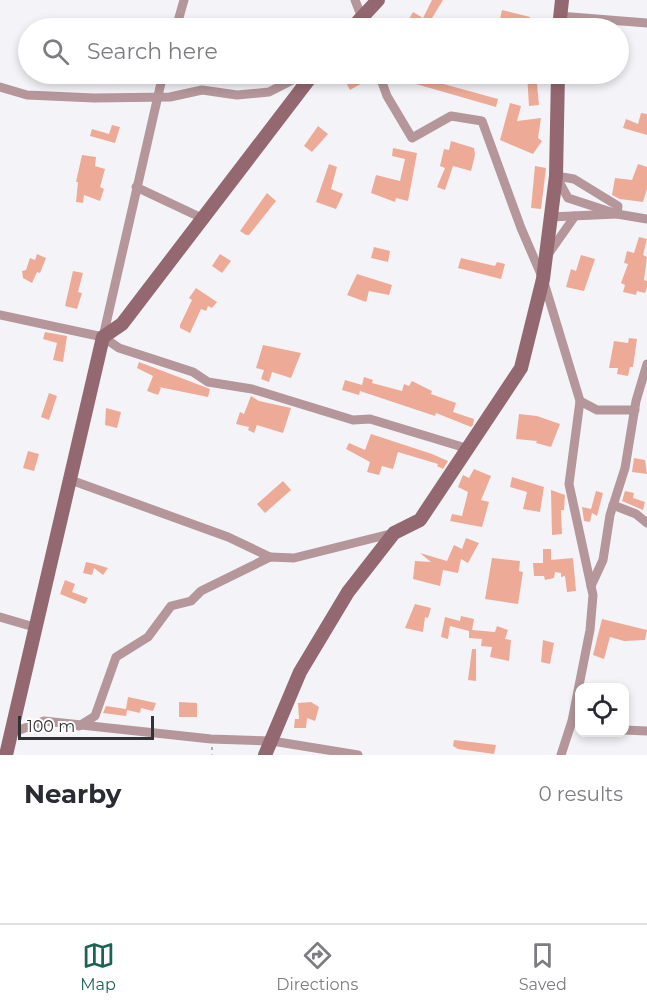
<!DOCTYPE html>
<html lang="en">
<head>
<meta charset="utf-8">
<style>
	:root { --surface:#fff; --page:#f2f2f3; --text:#2b2b33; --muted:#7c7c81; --line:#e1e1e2; --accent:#1d6355 }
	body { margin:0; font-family:Montserrat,sans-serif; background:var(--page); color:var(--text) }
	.controls { position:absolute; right:18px; bottom:18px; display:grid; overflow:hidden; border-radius:12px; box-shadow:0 3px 9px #0003 }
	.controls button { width:54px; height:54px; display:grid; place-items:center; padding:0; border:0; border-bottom:2px solid var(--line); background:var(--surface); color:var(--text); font:30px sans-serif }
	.scale { position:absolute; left:18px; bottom:15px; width:136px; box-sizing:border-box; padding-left:6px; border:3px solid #323234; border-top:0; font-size:16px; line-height:21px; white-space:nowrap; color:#323234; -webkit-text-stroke:4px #fff; paint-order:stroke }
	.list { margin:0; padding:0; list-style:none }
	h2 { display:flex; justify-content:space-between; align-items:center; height:78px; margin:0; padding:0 24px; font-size:26px }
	h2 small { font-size:20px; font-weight:400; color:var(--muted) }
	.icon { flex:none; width:33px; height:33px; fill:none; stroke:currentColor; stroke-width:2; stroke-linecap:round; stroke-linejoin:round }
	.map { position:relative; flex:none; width:647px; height:755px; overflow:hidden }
	.search { position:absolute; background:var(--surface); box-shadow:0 3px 9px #0003; left:18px; right:18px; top:18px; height:66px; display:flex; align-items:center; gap:15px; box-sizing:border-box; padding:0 21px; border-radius:33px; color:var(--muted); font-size:22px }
	.sheet { height:168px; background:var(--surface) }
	nav { display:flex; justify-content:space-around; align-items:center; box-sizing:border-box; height:84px; border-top:2px solid var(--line); background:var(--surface); font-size:16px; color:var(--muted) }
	nav a { display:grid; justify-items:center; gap:3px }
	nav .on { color:var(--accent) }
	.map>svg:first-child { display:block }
	.building { fill:#edaa97 }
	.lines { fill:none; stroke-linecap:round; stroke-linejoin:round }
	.path { stroke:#9a9a9d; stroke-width:1.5; stroke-dasharray:3 4.5; stroke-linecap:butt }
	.street { stroke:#b4969b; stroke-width:9 }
	.secondary { stroke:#936871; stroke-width:14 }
</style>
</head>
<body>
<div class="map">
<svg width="647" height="755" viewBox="0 0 647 755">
	<rect width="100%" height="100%" fill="#f4f4f8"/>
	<g class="building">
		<polygon points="432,0 443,0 426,28 404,28 413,12 423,18"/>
		<polygon points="502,10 530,17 528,25 500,19"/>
		<polygon points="353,74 362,74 366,81 350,90 344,79"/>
		<polygon points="527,74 536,74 539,105 529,106"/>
		<polygon points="411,75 498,99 496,107 409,82"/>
		<polygon points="510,103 521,106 517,121 541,118 538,138 542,141 533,154 500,140"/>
		<polygon points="641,113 647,114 647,135 623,128 626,119 638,124"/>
		<polygon points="112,125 120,127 115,143 90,136 92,129 109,134"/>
		<polygon points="318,126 328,134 312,152 304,146"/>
		<polygon points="451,141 474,148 475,155 471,171 453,166 445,190 437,187 445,168 440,166 444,149 449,150"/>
		<polygon points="393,148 417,153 408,201 396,198 395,202 371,193 376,175 400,181 405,159 392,156"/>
		<polygon points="82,155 96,157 95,166 105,169 100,187 104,189 100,201 84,195 83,203 76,202 78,182 76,182"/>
		<polygon points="329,164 337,167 331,189 343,194 336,209 316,202"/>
		<polygon points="638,164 647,167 647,189 643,202 620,199 612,195 615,178 632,180"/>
		<polygon points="535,166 546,168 541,209 531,208"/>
		<polygon points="267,193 276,201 249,235 246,235 240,231"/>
		<polygon points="639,237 647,239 643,255 647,257 644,280 647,281 647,287 645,293 637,291 636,295 623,292 625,285 621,283 628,264 624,263 627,251 634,253"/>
		<polygon points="374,247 390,251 388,262 371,258"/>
		<polygon points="37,254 46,258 40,273 37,272 32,283 23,278 22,271 26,270 30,258 35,260"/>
		<polygon points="220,254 231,261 222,273 212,266"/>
		<polygon points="581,255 595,259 584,291 566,287 571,269 576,271"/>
		<polygon points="461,258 495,266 497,262 505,264 501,279 458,268"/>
		<polygon points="73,271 83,273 78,292 82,293 77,309 65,306"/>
		<polygon points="357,274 392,285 389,295 369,291 366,302 347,295"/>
		<polygon points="196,288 217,302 212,308 208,306 206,311 201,309 190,333 180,328 180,325 192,300 189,298"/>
		<polygon points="45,332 67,336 63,362 53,360 57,343 43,339"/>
		<polygon points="629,338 637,339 633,367 630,367 628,376 617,374 618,368 609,368 614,341 628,343"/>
		<polygon points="263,345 301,353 291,378 272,372 269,382 261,379 264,370 256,368"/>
		<polygon points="139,362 210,389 208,397 159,387 161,388 158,395 147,391 153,376 137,368"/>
		<polygon points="364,377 373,380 372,383 402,391 404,384 409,386 412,381 432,391 431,394 456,403 453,412 474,419 473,425 471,427 436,413 435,416 360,391 359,395 342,390 345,380 362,385"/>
		<polygon points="49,393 57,396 49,420 41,417"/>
		<polygon points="251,396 259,401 291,408 283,433 257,425 254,433 248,430 249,427 236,424 240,412 244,414"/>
		<polygon points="106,408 121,412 117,428 105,425"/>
		<polygon points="519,414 537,416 560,424 551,447 536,443 537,441 516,439"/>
		<polygon points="371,434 432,454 448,461 443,469 437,466 438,464 398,452 393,469 382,466 379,475 367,472 370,462 346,449 349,443 365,450"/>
		<polygon points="28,451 39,454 34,471 23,468"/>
		<polygon points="634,458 645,460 647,474 632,472"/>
		<polygon points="474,469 491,476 481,500 489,502 482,527 450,521 452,514 462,516 468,492 458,487 463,475 469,478"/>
		<polygon points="512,477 544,487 540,512 523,509 527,492 510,487"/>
		<polygon points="283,481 291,490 265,513 257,504"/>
		<polygon points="551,490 565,495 564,510 561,510 562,534 552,535"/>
		<polygon points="596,491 603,493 597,516 592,513 590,522 584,521 582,507 591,509"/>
		<polygon points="625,491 634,493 633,498 645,502 643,510 622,501"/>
		<polygon points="466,538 479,543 468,563 461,559 458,573 443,570 440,586 413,579 415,561 431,562 420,553 447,561 454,545 462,549"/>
		<polygon points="543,549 551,549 551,560 573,558 576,591 567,592 565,576 561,577 561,573 555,572 554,578 545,580 544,576 534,576 533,563 543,563"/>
		<polygon points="492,558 520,561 519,571 523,572 518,604 485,599"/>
		<polygon points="86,562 95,564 108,568 103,575 94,568 92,575 83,573"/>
		<polygon points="65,580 75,584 72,592 88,598 85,604 60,594"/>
		<polygon points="415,604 431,608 428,618 425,617 423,632 405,628"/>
		<polygon points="461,616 474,619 472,630 495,632 497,626 508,630 505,639 511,640 509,661 490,657 492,647 481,646 482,639 469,638 469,631 450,626 448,639 441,637 445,617 460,621"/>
		<polygon points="602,619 647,630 645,640 624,641 610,637 604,659 593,655"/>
		<polygon points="543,640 554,643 550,664 541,662"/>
		<polygon points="472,649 476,649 476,681 468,680"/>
		<polygon points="128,697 156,703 153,711 141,708 140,713 127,710 126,716 103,713 106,706 126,709"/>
		<polygon points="179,702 197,703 197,717 179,717"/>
		<polygon points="311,702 319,707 315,721 307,718 306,728 294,728 295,719 299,719 298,703"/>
		<polygon points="454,740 496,745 494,754 458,749 453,746"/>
	</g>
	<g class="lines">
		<polyline class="path" points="212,747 212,755"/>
		<g class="street">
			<polyline points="355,0 366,28"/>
			<polyline points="559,16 647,23"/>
			<polyline points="176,28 184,0"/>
			<polyline points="379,74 387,96 412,138 451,116 482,121 521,228 543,279 580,401 569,484 593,595 590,630 572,721 561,755"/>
			<polyline points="0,87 27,95 94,98 170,97 202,90 237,95 269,92 304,74"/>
			<polyline points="557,178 568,198 617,214 647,219"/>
			<polyline points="136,187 204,219"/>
			<polyline points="550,217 617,214 618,206 574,179 556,176"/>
			<polyline points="549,253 575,216"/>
			<polyline points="0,315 103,337 119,348 193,372 208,382 252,389 353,420 370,419 469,449"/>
			<polyline points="103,337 163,74"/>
			<polyline points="580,401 597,410 635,410"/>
			<polyline points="68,479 228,537 270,557"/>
			<polyline points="613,505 636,514 647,523"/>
			<polyline points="591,586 603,560 610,515 625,468 636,401 647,364"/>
			<polyline points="0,617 34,627"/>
			<polyline points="79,726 95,716 116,657 148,637 171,606 191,601 201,591 270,557 294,558 394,533"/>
			<polyline points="624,730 647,731"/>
			<polyline points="11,733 44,721 211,739 272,741 358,755"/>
		</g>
		<g class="secondary">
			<polyline points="352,28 378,0"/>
			<polyline points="559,28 562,0"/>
			<polyline points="6,755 103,337 122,324 313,74"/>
			<polyline points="265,755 300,672 348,592 394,533 420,520 521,368 543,279 556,176 558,74"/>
		</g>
	</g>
</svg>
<div class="controls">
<button><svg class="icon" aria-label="locate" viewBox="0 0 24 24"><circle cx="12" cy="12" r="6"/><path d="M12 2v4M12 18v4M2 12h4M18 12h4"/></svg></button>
</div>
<div class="scale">100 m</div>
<div class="search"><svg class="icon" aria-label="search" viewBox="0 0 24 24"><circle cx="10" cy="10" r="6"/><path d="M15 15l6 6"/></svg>Search here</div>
</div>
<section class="sheet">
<h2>Nearby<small>0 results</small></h2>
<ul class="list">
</ul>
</section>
<nav>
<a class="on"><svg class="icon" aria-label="map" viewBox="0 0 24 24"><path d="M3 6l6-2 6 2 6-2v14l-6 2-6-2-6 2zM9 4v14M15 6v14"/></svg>Map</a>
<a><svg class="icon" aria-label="directions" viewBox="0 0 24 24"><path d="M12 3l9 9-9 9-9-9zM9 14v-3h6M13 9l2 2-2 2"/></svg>Directions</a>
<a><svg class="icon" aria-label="saved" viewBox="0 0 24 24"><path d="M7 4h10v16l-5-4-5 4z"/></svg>Saved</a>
</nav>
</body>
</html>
